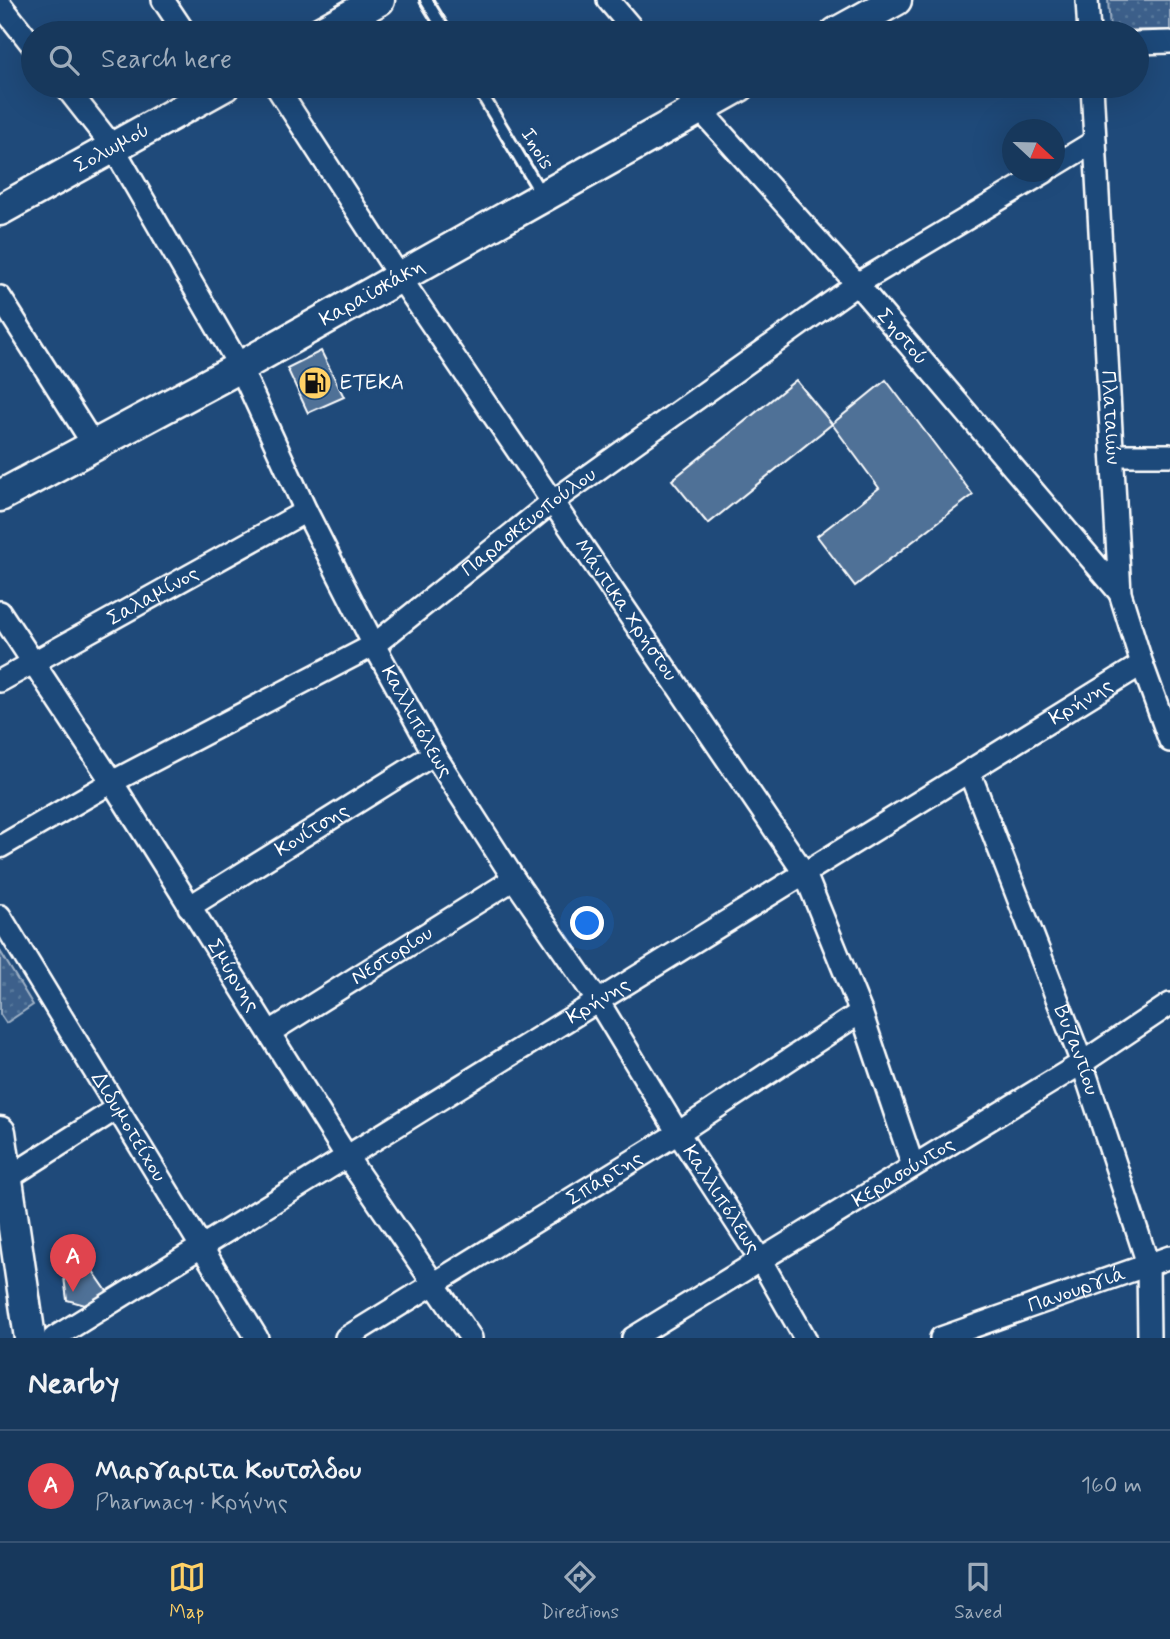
<!DOCTYPE html>
<html lang="en">
<head>
<meta charset="utf-8">
<style>
	:root { --surface:#17385c; --page:#244365; --text:#f1f3f6; --muted:#9eacbb; --line:#365272; --accent:#ffd166 }
	body { margin:0; font-family:Mynerve,sans-serif; background:var(--page); color:var(--text) }
	.compass { position:absolute; left:1002px; top:119px; width:63px; height:63px; border-radius:50%; background:var(--surface); box-shadow:0 7px 28px #0002; rotate:112deg }
	.you { position:absolute; left:588px; top:924px; width:24px; height:24px; margin:-18px; border:5px solid #fff; border-radius:50%; background:#1a73e8; box-shadow:0 0 0 10px #1a73e833 }
	.badge { display:grid; place-items:center; width:46px; height:46px; border-radius:50%; background:var(--accent); color:#fff; font-size:23px; font-weight:700 }
	.pin { position:absolute; translate:-50% -58px; filter:drop-shadow(0 2px 4px #0008) }
	.pin::after { content:''; position:absolute; top:37px; width:24px; height:21px; background:inherit; clip-path:polygon(0 0,100% 0,50% 100%) }
	.list { margin:0; padding:0; list-style:none }
	h2 { display:flex; justify-content:space-between; align-items:center; height:91px; margin:0; padding:0 28px; font-size:30px }
	h2 small { font-size:23px; font-weight:400; color:var(--muted) }
	.list li { display:grid; grid-template-columns:46px 1fr auto; gap:21px; align-items:center; box-sizing:border-box; height:112px; padding:0 28px; border-top:2px solid var(--line) }
	.list b { display:block; font-size:26px; white-space:nowrap }
	.list p { margin:0; font-size:23px; white-space:nowrap; color:var(--muted) }
	.list em { font-size:23px; font-style:normal; color:var(--muted) }
	.icon { flex:none; width:38px; height:38px; fill:none; stroke:currentColor; stroke-width:2; stroke-linecap:round; stroke-linejoin:round }
	.map { position:relative; flex:none; width:1170px; height:1338px; overflow:hidden }
	.search { position:absolute; background:var(--surface); box-shadow:0 7px 28px #0002; left:21px; right:21px; top:21px; height:77px; display:flex; align-items:center; gap:18px; box-sizing:border-box; padding:0 24px; border-radius:38px; color:var(--muted); font-size:26px }
	.sheet { height:203px; background:var(--surface) }
	nav { display:flex; justify-content:space-around; align-items:center; box-sizing:border-box; height:98px; border-top:2px solid var(--line); background:var(--surface); font-size:19px; color:var(--muted) }
	nav a { display:grid; justify-items:center; gap:4px }
	nav .on { color:var(--accent) }
	.map>svg:first-child { display:block }
	.grass { fill:url(#grass-dots); stroke:#9eb0c5; stroke-width:2 }
	.building { fill:#507197; stroke:#fff; stroke-width:2 }
	.lines { fill:none; stroke-linecap:round; stroke-linejoin:round }
	.lane-casing { stroke:#fff; stroke-width:16 }
	.street-casing { stroke:#fff; stroke-width:26 }
	.secondary-casing { stroke:#fff; stroke-width:35 }
	.lane { stroke:#1f4a7a; stroke-width:10 }
	.street { stroke:#1f4a7a; stroke-width:21 }
	.secondary { stroke:#1f4a7a; stroke-width:30 }
	.labels { text-anchor:middle; dominant-baseline:central; stroke-width:7; stroke-linejoin:round; paint-order:stroke }
	.street-label { font-size:21px; fill:#fff; stroke:#1f4a7a }
	.poi-label { font-size:21px; fill:#fff; stroke:#1f4a7a; text-anchor:start }
</style>
</head>
<body>
<div class="map">
<svg width="1170" height="1338" viewBox="0 0 1170 1338">
	<defs>
		<pattern id="grass-dots" width="8" height="8" patternUnits="userSpaceOnUse" patternTransform="scale(1.75)"><rect width="8" height="8" fill="#3c618b"/><path d="M2 2h.1M6 6h.1" fill="none" stroke="#59799c" stroke-width="1.8" stroke-linecap="round"/></pattern>
	</defs>
	<rect width="100%" height="100%" fill="#1f4a7a"/>
	<filter id="ink" filterUnits="userSpaceOnUse"><feTurbulence type="fractalNoise" baseFrequency=".0143" numOctaves="2"/><feDisplacementMap in="SourceGraphic" scale="14" xChannelSelector="R" yChannelSelector="G"/><feConvolveMatrix kernelMatrix="1 2 1 2 8 2 1 2 1" color-interpolation-filters="sRGB"/></filter>
	<g filter="url(#ink)">
		<g class="grass">
			<polygon points="1108,0 1170,0 1170,30 1110,30"/>
			<polygon points="0,951 33,1005 6,1023 0,1014"/>
		</g>
		<g class="building">
			<polygon points="321,351 344,397 308,413 287,368"/>
			<polygon points="796,380 832,424 708,524 672,480"/>
			<polygon points="886,380 973,495 855,586 817,536 879,488 832,424"/>
			<polygon points="79,1251 109,1294 92,1307 67,1300 62,1262"/>
		</g>
		<g class="lines">
			<defs>
				<g id="lane">
					<polyline points="426,0 446,33"/>
					<polyline points="477,86 542,195"/>
				</g>
				<g id="street">
					<polyline points="163,0 185,33"/>
					<polyline points="608,0 636,33"/>
					<polyline points="1087,0 1089,33"/>
					<polyline points="0,4 33,46"/>
					<polyline points="1137,43 1170,42"/>
					<path id="s1" d="M65,86L113,147L240,367L306,511L374,645L434,754L514,879L598,1001L678,1133L760,1259L805,1338"/>
					<path id="s2" d="M276,86L399,276L805,874L861,1012L913,1166"/>
					<path id="s3" d="M679,86L857,284L1120,593"/>
					<path id="s4" d="M1092,86L1120,593L1142,664L1170,741"/>
					<polyline points="1054,166 1095,141"/>
					<polyline points="0,297 93,444"/>
					<polyline points="1113,455 1170,455"/>
					<path id="s5" d="M0,612L112,782L347,1157L471,1338"/>
					<path id="s6" d="M0,681L306,511"/>
					<path id="s7" d="M969,771L1082,1063L1148,1264L1149,1338"/>
					<path id="s8" d="M0,847L112,782L374,645L552,502L857,284L1045,172"/>
					<path id="s9" d="M189,907L434,754"/>
					<path id="s10" d="M0,916L257,1338"/>
					<path id="s11" d="M270,1032L514,879"/>
					<polyline points="0,1183 116,1109"/>
					<path id="s12" d="M54,1338L1142,664"/>
					<path id="s13" d="M346,1338L678,1133L861,1012"/>
					<path id="s14" d="M633,1338L1082,1063L1170,1004"/>
					<path id="s15" d="M941,1338L1170,1257"/>
				</g>
				<g id="secondary">
					<polyline points="319,33 379,0"/>
					<polyline points="836,33 896,0"/>
					<path id="s16" d="M0,210L224,86"/>
					<path id="s17" d="M0,496L240,367L740,86"/>
					<polyline points="0,1132 30,1338"/>
				</g>
			</defs>
			<use href="#lane" class="lane-casing"/>
			<use href="#street" class="street-casing"/>
			<use href="#secondary" class="secondary-casing"/>
			<use href="#lane" class="lane"/>
			<use href="#street" class="street"/>
			<use href="#secondary" class="secondary"/>
		</g>
	</g>
	<defs>
		<symbol id="fuel-disc" viewBox="-11 -11 22 22"><circle r="9.5" fill="#ffd166" stroke="#1f4a7a"/><path d="M-5.5-6h7V0h2V4h1.3V-2.5L3-4.5l.8-.8L6-3V5H2.5V1h-1V6h-7ZM-4.2-4.7v3.2H.2V-4.7Z" fill="#111"/></symbol>
	</defs>
	<g fill-rule="evenodd">
		<use href="#fuel-disc" x="296" y="364" width="38" height="38"/>
	</g>
	<g class="labels">
		<g class="street-label">
			<text stroke="none"><textPath href="#s16" startOffset="128">Σολωμού</textPath></text>
			<text transform="translate(537 149) rotate(59)">Inois</text>
			<text stroke="none"><textPath href="#s17" startOffset="424">Καραϊσκάκη</textPath></text>
			<text stroke="none"><textPath href="#s3" startOffset="336">Σηστού</textPath></text>
			<text stroke="none"><textPath href="#s4" startOffset="332">Πλαταιών</textPath></text>
			<text stroke="none"><textPath href="#s8" startOffset="623">Παρασκευοπούλου</textPath></text>
			<text stroke="none"><textPath href="#s6" startOffset="175">Σαλαμίνος</textPath></text>
			<text stroke="none"><textPath href="#s2" startOffset="630">Μάντικα Χρήστου</textPath></text>
			<text stroke="none"><textPath href="#s12" startOffset="1208">Κρήνης</textPath></text>
			<text stroke="none"><textPath href="#s1" startOffset="728">Καλλιπόλεως</textPath></text>
			<text stroke="none"><textPath href="#s9" startOffset="145">Κονίτσης</textPath></text>
			<text stroke="none"><textPath href="#s11" startOffset="144">Νεστορίου</textPath></text>
			<text stroke="none"><textPath href="#s5" startOffset="432">Σμύρνης</textPath></text>
			<text stroke="none"><textPath href="#s12" startOffset="640">Κρήνης</textPath></text>
			<text stroke="none"><textPath href="#s7" startOffset="299">Βυζαντίου</textPath></text>
			<text stroke="none"><textPath href="#s10" startOffset="247">Διδυμοτείχου</textPath></text>
			<text stroke="none"><textPath href="#s14" startOffset="317">Κερασούντος</textPath></text>
			<text stroke="none"><textPath href="#s13" startOffset="304">Σπάρτης</textPath></text>
			<text stroke="none"><textPath href="#s1" startOffset="1295">Καλλιπόλεως</textPath></text>
			<text stroke="none"><textPath href="#s15" startOffset="144">Πανουργιά</textPath></text>
		</g>
		<g class="poi-label">
			<text x="340" y="383">ΕΤΕΚΑ</text>
		</g>
	</g>
</svg>
<svg class="compass" viewBox="-18 -18 36 36"><path d="M0-13l5 13h-10z" fill="#e53935"/><path d="M0 13l5-13h-10z" fill="#9eacbb"/></svg>
<div class="you"></div>
<div class="pin badge" style="left:73px;top:1292px;background:#e0444e">A</div>
<div class="search"><svg class="icon" aria-label="search" viewBox="0 0 24 24"><circle cx="10" cy="10" r="6"/><path d="M15 15l6 6"/></svg>Search here</div>
</div>
<section class="sheet">
<h2>Nearby<small></small></h2>
<ul class="list">
<li><span class="badge" style="background:#e0444e">A</span><div><b>Μαργαριτα Κουτσλδου</b><p>Pharmacy · Κρήνης</p></div><em>160 m</em></li>
</ul>
</section>
<nav>
<a class="on"><svg class="icon" aria-label="map" viewBox="0 0 24 24"><path d="M3 6l6-2 6 2 6-2v14l-6 2-6-2-6 2zM9 4v14M15 6v14"/></svg>Map</a>
<a><svg class="icon" aria-label="directions" viewBox="0 0 24 24"><path d="M12 3l9 9-9 9-9-9zM9 14v-3h6M13 9l2 2-2 2"/></svg>Directions</a>
<a><svg class="icon" aria-label="saved" viewBox="0 0 24 24"><path d="M7 4h10v16l-5-4-5 4z"/></svg>Saved</a>
</nav>
</body>
</html>
